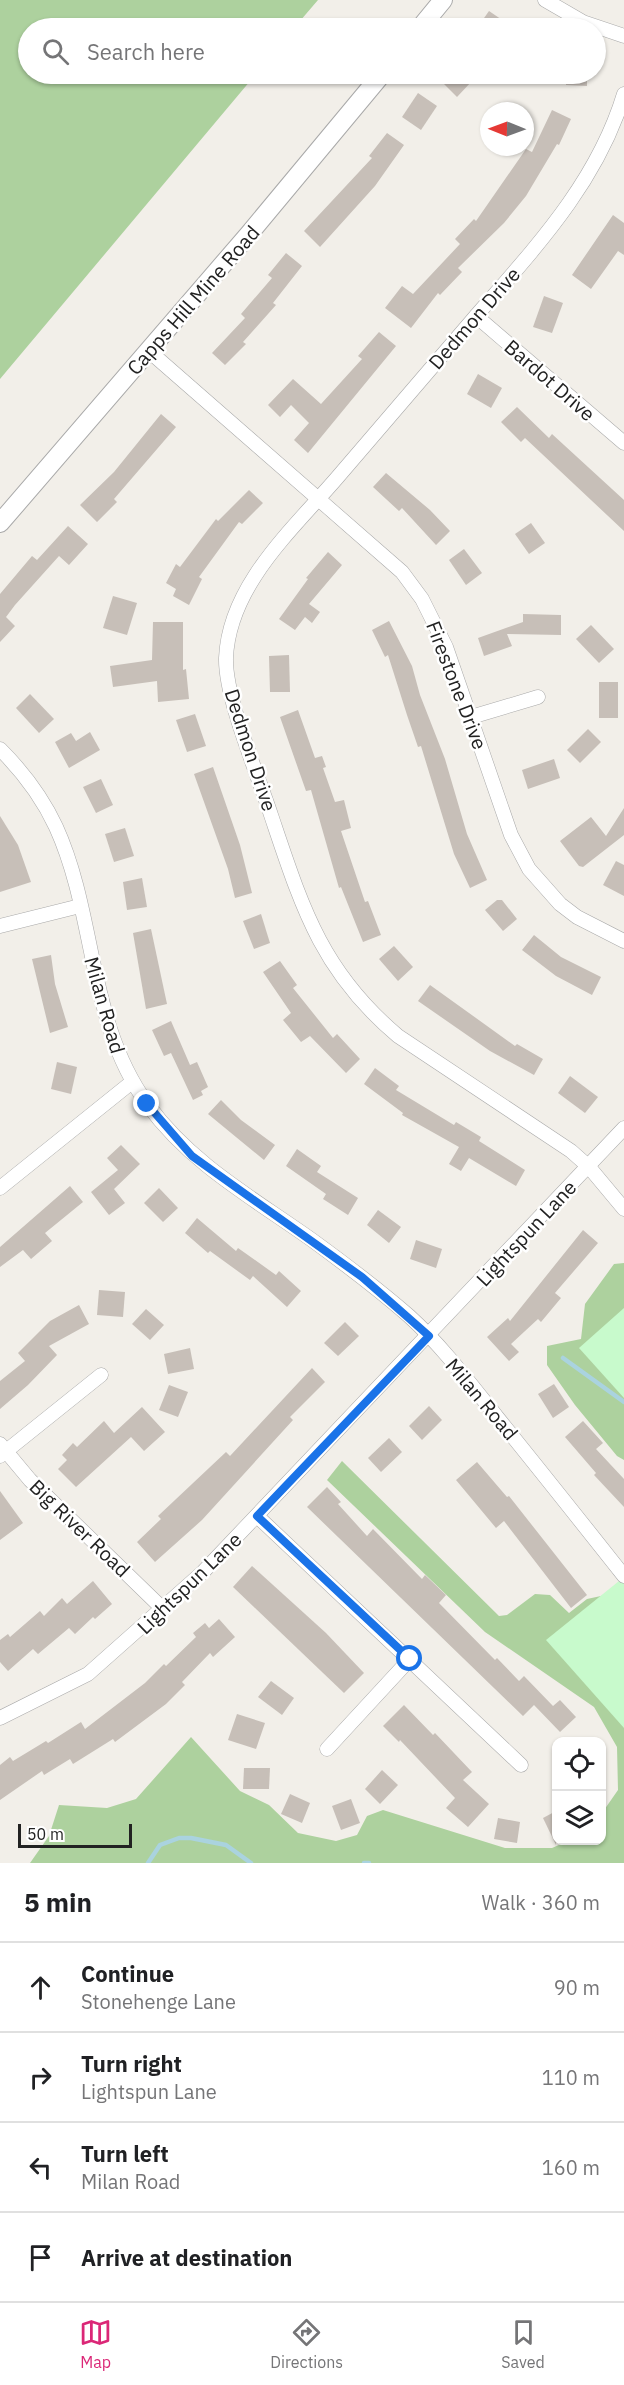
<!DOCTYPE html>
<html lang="en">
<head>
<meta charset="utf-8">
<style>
	:root { --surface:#fff; --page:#f2f2f2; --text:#202124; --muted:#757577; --line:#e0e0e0; --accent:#db2777 }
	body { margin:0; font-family:"IBM Plex Sans",sans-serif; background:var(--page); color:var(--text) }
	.controls { position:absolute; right:18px; bottom:18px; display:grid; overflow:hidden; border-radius:12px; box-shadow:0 2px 4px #0004 }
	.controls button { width:54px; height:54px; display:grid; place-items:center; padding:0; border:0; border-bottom:2px solid var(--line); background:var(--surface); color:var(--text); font:30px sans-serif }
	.compass { position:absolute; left:480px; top:102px; width:54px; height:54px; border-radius:50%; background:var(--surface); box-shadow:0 2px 4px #0004; rotate:271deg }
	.scale { position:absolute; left:18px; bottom:15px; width:114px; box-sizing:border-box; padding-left:6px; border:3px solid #222; border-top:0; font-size:16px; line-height:21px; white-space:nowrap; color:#222; -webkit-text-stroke:4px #fff; paint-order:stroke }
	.stop { position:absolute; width:18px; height:18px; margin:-14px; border:4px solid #1a73e8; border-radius:50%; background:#fff }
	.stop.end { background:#1a73e8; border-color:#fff; box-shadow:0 2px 6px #0008 }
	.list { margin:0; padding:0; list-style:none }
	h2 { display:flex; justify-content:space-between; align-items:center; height:78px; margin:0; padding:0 24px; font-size:26px }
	h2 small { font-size:20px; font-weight:400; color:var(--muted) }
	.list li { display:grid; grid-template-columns:39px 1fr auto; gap:18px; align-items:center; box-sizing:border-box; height:90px; padding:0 24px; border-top:2px solid var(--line) }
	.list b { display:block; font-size:22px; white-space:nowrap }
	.list p { margin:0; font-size:20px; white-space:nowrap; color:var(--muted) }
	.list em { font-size:20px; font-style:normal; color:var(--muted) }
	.icon { flex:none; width:33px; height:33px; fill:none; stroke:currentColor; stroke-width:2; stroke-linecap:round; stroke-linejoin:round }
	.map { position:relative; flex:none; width:624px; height:1863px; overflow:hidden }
	.search { position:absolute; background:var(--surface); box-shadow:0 2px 4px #0004; left:18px; right:18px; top:18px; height:66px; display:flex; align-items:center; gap:15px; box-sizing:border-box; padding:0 21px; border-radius:33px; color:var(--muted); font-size:22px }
	.sheet { height:438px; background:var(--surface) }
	nav { display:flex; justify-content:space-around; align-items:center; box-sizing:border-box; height:84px; border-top:2px solid var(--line); background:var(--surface); font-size:16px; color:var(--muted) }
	nav a { display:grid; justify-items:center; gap:3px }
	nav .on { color:var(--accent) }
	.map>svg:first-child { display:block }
	.forest { fill:#add19e }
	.park { fill:#c8facc }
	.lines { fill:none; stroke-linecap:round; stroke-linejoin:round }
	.stream { stroke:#aad3df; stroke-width:4.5 }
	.building { fill:#c7bfb8 }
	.minor-casing { stroke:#a9a9a9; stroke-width:15 }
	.tertiary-casing { stroke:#a9a9a9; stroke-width:20 }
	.minor { stroke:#fff; stroke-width:14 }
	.tertiary { stroke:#fff; stroke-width:18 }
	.route { stroke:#1a73e8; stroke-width:8 }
	.labels { text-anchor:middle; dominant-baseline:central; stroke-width:5; stroke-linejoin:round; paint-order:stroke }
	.street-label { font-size:20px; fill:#222; stroke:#fff }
</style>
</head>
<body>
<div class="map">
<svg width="624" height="1863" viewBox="0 0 624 1863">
	<rect width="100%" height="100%" fill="#f2efe9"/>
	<g class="forest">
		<polygon points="0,0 318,0 294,28 28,28 28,74 256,74 0,379"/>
		<polygon points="624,1263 624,1460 617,1456 575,1405 547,1365 547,1346 581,1339 585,1304 614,1264"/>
		<polygon points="342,1461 499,1616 507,1615 535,1594 550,1595 569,1613 587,1599 624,1591 624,1863 30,1863 49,1836 59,1805 107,1808 136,1799 191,1737 240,1791 269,1805 298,1833 336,1841 357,1835 367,1816 383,1810 505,1848 552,1848 568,1841 602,1840 602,1813 618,1790 617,1747 594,1707 485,1632 327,1480"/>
	</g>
	<g class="park">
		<polygon points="624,1308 624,1398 579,1348"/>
		<polygon points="624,1577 624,1728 546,1640"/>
	</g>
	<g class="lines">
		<g class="stream">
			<polyline points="563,1358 624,1402"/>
			<polyline points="148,1863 160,1845 179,1838 191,1838 226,1845 251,1863"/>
			<polyline points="364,1863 369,1863"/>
		</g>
	</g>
	<g class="building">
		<polygon points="489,11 514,28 477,28"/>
		<polygon points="434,74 465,74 472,81 457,97"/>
		<polygon points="566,74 587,74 587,86 566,85"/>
		<polygon points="418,93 437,106 421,130 402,117"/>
		<polygon points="552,110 571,119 559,145 557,144 526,196 504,223 458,268 462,272 440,295 438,293 411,328 385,308 402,286 413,294 460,244 455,239 474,219 476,221 526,149 532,152"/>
		<polygon points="387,133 404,145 375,186 320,247 304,231 372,158 369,156"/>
		<polygon points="613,215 624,223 624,255 618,251 591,289 572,275"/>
		<polygon points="286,253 302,266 273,303 276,305 243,342 246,344 225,365 212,353 245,318 241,314 272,278 268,275"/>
		<polygon points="544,296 563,303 552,333 533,327"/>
		<polygon points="379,332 396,346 308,453 294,440 309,423 291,405 280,417 268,405 293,379 321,404 362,359 358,356"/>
		<polygon points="478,374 502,388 491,408 467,394"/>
		<polygon points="517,407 549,438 552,434 624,500 624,531 525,438 521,442 501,422"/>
		<polygon points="161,414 176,427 114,499 117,502 97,522 80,505 114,472"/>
		<polygon points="386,473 430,510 450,531 436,545 402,508 399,511 373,487"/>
		<polygon points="249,490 263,503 242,524 239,522 199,577 202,579 189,605 173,596 176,589 166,583 176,564 180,567 216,519 218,521"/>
		<polygon points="531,523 545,543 529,554 515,534"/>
		<polygon points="68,526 88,544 69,565 59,556 15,605 6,617 15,626 0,642 0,594 32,556 37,560"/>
		<polygon points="464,549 482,573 466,585 449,560"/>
		<polygon points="328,552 342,565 309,604 320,612 312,623 305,617 295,630 279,619 308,579 306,578"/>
		<polygon points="113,596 137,603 127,635 103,628"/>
		<polygon points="523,614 561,615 561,635 507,634 512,646 484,656 478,638 523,622"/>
		<polygon points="389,621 412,666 420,695 445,759 467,834 487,880 470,888 454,854 421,746 418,747 407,715 388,655 385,657 372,630"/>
		<polygon points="153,622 183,622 183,670 186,669 189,699 158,702 157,681 113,687 110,666 152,660"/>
		<polygon points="591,625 614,649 599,663 576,639"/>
		<polygon points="289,655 290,692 270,692 269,656"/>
		<rect x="599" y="682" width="19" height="36"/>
		<polygon points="30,694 54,719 39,733 16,708"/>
		<polygon points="298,710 315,758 322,756 326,767 323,768 335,802 344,800 351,828 341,831 365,902 368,901 381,935 363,942 341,887 339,888 311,790 306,791 280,717"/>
		<polygon points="195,714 206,746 187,752 176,720"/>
		<polygon points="588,729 601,742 580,763 567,750"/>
		<polygon points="90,732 100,750 69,768 55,742 71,733 76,741"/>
		<polygon points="554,759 560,778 528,789 522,770"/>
		<polygon points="213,767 240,845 252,893 235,898 228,869 194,774"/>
		<polygon points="101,779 113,805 96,813 83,787"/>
		<polygon points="624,808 624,835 583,867 579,866 560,841 591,817 606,836"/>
		<polygon points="0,816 18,845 31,882 0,892"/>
		<polygon points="125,828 134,856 114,862 105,834"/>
		<polygon points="616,861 624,865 624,896 603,885"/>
		<polygon points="142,878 147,907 127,910 123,882"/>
		<polygon points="497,900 502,900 517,919 503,931 485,910"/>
		<polygon points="261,914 270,943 254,949 243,921"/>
		<polygon points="151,929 167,1004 146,1009 133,933"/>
		<polygon points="534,935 561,957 601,977 592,995 556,976 522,950"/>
		<polygon points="394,946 413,967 398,981 379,959"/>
		<polygon points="51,955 55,984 68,1027 50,1033 32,959"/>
		<polygon points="280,961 297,985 293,988 333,1038 337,1034 360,1059 346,1073 310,1036 301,1042 283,1020 291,1013 263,972"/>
		<polygon points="430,985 515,1046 517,1044 543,1059 534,1075 490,1051 418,1001"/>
		<polygon points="171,1021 190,1065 197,1062 208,1087 201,1091 203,1095 193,1100 171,1053 164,1056 152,1030"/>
		<polygon points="57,1062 77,1067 71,1094 51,1089"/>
		<polygon points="375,1068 399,1086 396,1090 454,1125 456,1122 481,1137 479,1141 525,1170 516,1186 469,1158 461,1171 449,1164 459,1147 402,1115 403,1113 364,1084"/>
		<polygon points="570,1076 598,1097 585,1113 558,1093"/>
		<polygon points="221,1100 241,1120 275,1145 264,1160 208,1114"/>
		<polygon points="121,1145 140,1164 114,1189 125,1203 109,1215 91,1192 118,1170 107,1158"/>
		<polygon points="297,1149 321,1166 317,1172 358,1198 348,1215 323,1199 326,1194 286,1166"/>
		<polygon points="70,1186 83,1202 45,1233 52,1241 31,1259 23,1250 0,1267 0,1247"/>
		<polygon points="159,1188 178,1208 163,1222 144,1203"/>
		<polygon points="378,1210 401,1227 389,1243 367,1225"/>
		<polygon points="197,1218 236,1251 238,1248 276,1275 279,1271 301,1291 287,1307 253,1276 250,1280 210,1251 208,1253 185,1233"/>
		<polygon points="583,1230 598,1243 555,1293 561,1298 541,1322 538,1319 511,1344 519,1352 509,1361 487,1337 508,1318 510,1321"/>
		<polygon points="416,1240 442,1249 436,1268 410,1259"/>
		<polygon points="99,1290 125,1292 123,1317 97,1315"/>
		<polygon points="79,1305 89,1324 49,1346 57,1355 28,1385 0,1409 0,1381 25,1361 18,1353 50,1321"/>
		<polygon points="146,1309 164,1325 150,1340 132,1324"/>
		<polygon points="345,1322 359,1336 338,1356 324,1343"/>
		<polygon points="190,1348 194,1369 168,1374 164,1354"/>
		<polygon points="312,1368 325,1382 290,1417 293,1420 202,1520 155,1562 137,1542 161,1519 158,1516 226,1452 230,1456"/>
		<polygon points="554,1384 569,1407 553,1418 538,1394"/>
		<polygon points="169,1385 188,1392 178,1417 159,1410"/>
		<polygon points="429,1406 442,1420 422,1440 409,1426"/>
		<polygon points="142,1407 165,1432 144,1451 131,1437 76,1487 58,1469 67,1460 62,1455 73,1443 77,1447 104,1421 114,1433"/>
		<polygon points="583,1421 603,1443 596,1449 624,1479 624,1507 594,1475 596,1473 565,1437"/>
		<polygon points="389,1438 402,1452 381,1472 368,1458"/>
		<polygon points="477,1462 507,1497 509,1496 587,1595 571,1608 504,1521 496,1528 456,1480"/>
		<polygon points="327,1487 341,1502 338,1504 367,1536 373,1529 422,1579 425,1575 446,1595 439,1603 495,1660 497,1658 519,1681 524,1676 553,1706 560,1700 576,1717 560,1732 534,1705 523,1716 307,1507"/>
		<polygon points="0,1491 23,1523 0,1540"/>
		<polygon points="252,1566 326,1633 364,1673 344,1693 233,1587"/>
		<polygon points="93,1581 112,1604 95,1619 93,1617 75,1634 69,1628 38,1654 33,1649 8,1671 0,1662 0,1640 8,1634 10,1637 40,1611 44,1616 62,1598 67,1604"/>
		<polygon points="219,1619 235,1637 213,1657 210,1653 182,1682 185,1685 166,1704 115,1742 113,1739 73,1764 70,1759 44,1775 42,1771 0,1800 0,1765 10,1757 13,1761 46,1741 48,1743 81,1722 85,1729 145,1683 164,1664 166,1666 196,1637 193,1633 205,1623 209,1628"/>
		<polygon points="271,1681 294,1698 282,1715 258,1697"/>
		<polygon points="404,1705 433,1735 435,1733 472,1772 463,1780 489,1804 468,1827 446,1808 455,1798 400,1740 399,1742 383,1726"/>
		<polygon points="237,1714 265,1723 256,1749 228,1740"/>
		<polygon points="244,1768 270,1768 269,1789 243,1789"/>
		<polygon points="382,1770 398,1785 380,1804 365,1789"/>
		<polygon points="290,1794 310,1803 302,1823 281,1814"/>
		<polygon points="351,1799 360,1823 341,1830 332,1806"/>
		<polygon points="556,1811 556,1845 543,1818"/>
		<polygon points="498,1818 520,1822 517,1843 494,1839"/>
	</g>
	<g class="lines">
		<defs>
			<g id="minor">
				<polyline points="545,0 583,22 624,36"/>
				<path d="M624,94C597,183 535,248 475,317C429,371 382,425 336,479C291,531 229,586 226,658C225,698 258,775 271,815C302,907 321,971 398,1036L571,1151L589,1167L624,1209"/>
				<polyline points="476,316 624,443"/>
				<polyline points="149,351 402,572 422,599 446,647 511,835 529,869 560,904 577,917 624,941"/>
				<polyline points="471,717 538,697"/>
				<path d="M0,749C22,771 43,799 56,827C97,917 87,1022 148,1105C191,1164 253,1198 312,1240C345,1264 378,1289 409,1316C442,1346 469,1382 497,1417C540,1470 582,1523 624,1576"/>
				<polyline points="0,926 80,906"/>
				<polyline points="0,1188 132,1082"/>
				<polyline points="0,1444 30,1480 163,1609"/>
				<polyline points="0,1456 101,1375"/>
				<polyline points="257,1516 521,1765"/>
				<polyline points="0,1718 88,1674 203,1572 624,1128"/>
				<polyline points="327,1749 410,1659"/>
			</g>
			<g id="tertiary">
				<polyline points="420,28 443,0"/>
				<polyline points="0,523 249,234 382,74"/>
			</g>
		</defs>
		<use href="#minor" class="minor-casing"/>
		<use href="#tertiary" class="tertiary-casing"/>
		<use href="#minor" class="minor"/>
		<use href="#tertiary" class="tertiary"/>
	</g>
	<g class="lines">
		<polyline class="route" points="147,1104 192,1156 362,1277 429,1336 257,1516 410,1659"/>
	</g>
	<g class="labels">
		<g class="street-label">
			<text transform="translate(193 300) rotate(-49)">Capps Hill Mine Road</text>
			<text transform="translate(474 318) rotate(-49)">Dedmon Drive</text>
			<text transform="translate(550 380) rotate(41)">Bardot Drive</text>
			<text transform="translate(457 685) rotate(69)">Firestone Drive</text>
			<text transform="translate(251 750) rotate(72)">Dedmon Drive</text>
			<text transform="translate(105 1005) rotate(74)">Milan Road</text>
			<text transform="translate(526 1233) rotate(-47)">Lightspun Lane</text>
			<text transform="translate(482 1399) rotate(50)">Milan Road</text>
			<text transform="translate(80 1528) rotate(44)">Big River Road</text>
			<text transform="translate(189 1583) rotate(-44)">Lightspun Lane</text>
		</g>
	</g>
</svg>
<div class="controls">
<button><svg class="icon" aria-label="locate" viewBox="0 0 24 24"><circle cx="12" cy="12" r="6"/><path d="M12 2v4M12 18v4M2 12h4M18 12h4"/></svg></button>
<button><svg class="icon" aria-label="layers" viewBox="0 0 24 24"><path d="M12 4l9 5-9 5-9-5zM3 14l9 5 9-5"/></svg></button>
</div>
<svg class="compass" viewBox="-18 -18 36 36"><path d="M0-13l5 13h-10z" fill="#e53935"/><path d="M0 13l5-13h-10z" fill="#757577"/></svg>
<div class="scale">50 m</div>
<div class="stop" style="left:410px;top:1659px"></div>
<div class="stop end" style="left:147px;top:1104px"></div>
<div class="search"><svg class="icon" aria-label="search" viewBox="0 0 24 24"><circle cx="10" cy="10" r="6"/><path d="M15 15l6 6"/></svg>Search here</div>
</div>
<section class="sheet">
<h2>5 min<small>Walk · 360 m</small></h2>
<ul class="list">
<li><svg class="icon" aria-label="ahead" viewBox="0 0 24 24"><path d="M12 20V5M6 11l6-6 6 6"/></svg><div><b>Continue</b><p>Stonehenge Lane</p></div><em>90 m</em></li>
<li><svg class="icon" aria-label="right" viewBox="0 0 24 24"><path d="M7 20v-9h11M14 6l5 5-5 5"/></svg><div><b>Turn right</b><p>Lightspun Lane</p></div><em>110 m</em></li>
<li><svg class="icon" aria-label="left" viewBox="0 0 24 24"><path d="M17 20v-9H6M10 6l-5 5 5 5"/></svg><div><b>Turn left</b><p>Milan Road</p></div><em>160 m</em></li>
<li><svg class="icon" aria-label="arrive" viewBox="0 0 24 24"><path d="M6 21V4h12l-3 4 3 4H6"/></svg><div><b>Arrive at destination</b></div></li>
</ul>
</section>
<nav>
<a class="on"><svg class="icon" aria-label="map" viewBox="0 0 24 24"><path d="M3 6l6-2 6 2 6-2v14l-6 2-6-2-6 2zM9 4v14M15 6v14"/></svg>Map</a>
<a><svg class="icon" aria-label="directions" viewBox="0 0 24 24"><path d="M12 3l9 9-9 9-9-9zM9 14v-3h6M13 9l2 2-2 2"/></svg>Directions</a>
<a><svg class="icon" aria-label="saved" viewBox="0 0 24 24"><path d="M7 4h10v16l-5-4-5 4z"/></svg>Saved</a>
</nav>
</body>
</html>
